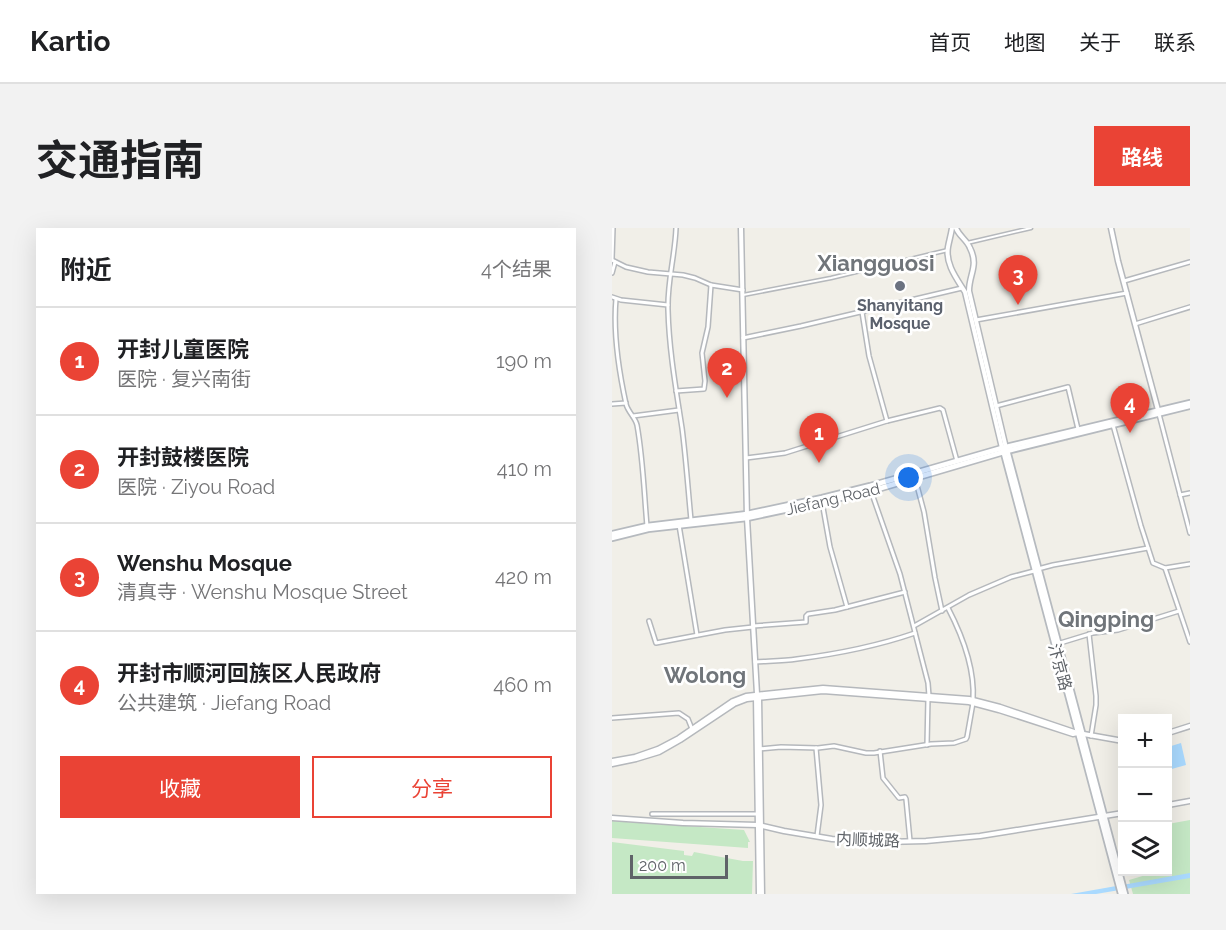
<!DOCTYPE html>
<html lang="zh">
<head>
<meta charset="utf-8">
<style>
	:root { --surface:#fff; --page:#f2f2f2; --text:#202124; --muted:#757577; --line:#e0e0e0; --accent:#ea4335 }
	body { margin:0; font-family:Raleway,"Noto Sans SC",sans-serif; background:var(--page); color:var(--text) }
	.controls { position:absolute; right:18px; bottom:18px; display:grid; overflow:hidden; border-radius:0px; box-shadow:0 6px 24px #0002 }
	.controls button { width:54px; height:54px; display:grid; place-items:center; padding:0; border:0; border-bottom:2px solid var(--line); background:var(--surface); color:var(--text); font:30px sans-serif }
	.scale { position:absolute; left:18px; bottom:15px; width:98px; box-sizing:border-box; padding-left:6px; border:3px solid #5f6368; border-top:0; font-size:16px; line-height:21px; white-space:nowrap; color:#5f6368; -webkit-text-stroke:4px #fff; paint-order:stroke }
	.you { position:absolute; left:297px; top:250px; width:21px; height:21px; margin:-15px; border:4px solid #fff; border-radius:50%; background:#1a73e8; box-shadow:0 0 0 9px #1a73e833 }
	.badge { display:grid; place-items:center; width:39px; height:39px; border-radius:50%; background:var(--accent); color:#fff; font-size:20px; font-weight:700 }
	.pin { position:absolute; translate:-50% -50px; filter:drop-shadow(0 2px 3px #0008) }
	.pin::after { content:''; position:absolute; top:32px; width:21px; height:18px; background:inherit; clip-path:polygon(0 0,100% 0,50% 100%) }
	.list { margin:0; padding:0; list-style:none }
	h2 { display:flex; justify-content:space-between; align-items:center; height:78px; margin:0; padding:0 24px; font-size:26px }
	h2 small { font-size:20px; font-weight:400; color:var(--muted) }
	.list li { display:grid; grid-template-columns:39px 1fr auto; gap:18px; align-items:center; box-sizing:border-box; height:108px; padding:0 24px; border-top:2px solid var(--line) }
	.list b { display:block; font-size:22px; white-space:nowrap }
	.list p { margin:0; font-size:20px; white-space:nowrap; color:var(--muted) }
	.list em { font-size:20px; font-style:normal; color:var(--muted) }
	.actions { display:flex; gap:12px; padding:18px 24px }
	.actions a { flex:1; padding:14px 0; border:2px solid var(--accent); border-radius:0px; text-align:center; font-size:21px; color:var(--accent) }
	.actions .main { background:var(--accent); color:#fff }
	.icon { flex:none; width:33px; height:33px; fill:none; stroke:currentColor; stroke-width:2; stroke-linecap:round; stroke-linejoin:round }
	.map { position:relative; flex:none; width:578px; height:666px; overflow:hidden; border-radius:0px }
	header { display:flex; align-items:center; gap:36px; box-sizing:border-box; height:84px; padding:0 30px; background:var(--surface); border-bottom:2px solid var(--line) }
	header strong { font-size:28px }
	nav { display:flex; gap:33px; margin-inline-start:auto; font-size:21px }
	.intro { display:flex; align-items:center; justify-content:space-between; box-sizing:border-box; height:144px; padding:0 36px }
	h1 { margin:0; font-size:42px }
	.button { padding:15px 27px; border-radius:0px; background:var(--accent); color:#fff; font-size:21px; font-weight:700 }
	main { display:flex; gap:36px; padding:0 36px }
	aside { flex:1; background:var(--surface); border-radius:0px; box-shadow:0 6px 24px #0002 }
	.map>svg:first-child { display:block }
	.green { fill:#c5e8c5 }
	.water { fill:#aadaff }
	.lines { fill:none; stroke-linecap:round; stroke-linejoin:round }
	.pedestrian-casing { stroke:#b5b8bc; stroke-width:5 }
	.minor-casing { stroke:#b5b8bc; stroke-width:6 }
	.tertiary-casing { stroke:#b5b8bc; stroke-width:7 }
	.secondary-casing { stroke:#b6babf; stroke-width:8 }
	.pedestrian { stroke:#fff; stroke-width:2 }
	.minor { stroke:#fff; stroke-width:3 }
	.tertiary { stroke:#fff; stroke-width:4 }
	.secondary { stroke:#fff; stroke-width:4.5 }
	.worship-dot { fill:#6b7280; stroke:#fff; stroke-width:2 }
	.labels { text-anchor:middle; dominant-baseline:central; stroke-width:5; stroke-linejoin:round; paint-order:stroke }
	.worship-label { font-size:16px; font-weight:bold; fill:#5b616d; stroke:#fff }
	.street-label { font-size:16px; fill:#5f6368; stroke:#fff }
	.district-label { font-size:22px; font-weight:bold; fill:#70757a; stroke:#fff }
</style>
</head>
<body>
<header>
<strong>Kartio</strong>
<nav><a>首页</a><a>地图</a><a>关于</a><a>联系</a></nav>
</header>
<div class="intro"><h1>交通指南</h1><a class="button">路线</a></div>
<main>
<aside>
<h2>附近<small>4个结果</small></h2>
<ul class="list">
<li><span class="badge">1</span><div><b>开封儿童医院</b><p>医院 · 复兴南街</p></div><em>190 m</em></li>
<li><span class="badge">2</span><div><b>开封鼓楼医院</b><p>医院 · Ziyou Road</p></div><em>410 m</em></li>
<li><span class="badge">3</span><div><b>Wenshu Mosque</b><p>清真寺 · Wenshu Mosque Street</p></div><em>420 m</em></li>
<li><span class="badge">4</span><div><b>开封市顺河回族区人民政府</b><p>公共建筑 · Jiefang Road</p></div><em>460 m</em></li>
</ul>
<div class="actions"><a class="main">收藏</a><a>分享</a></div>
</aside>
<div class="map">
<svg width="578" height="666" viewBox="0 0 578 666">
	<rect width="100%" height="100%" fill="#f1efe8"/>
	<g class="green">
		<polygon points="578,592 578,666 521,666 517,652 534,647 533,644 556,644 556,596"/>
		<polygon points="0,593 132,602 138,614 136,614 136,620 0,610"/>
		<polygon points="0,614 72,623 72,627 80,628 82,624 131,633 141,633 140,666 0,666"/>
	</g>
	<g class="water">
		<polygon points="569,515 574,537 556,542 556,519"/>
		<polygon points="578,645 578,650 484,666 459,666"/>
	</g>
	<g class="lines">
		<defs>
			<g id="pedestrian">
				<polyline points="355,15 419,0"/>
				<polyline points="131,67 219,50 336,22"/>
			</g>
			<g id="minor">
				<path d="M64,0C63,28 55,54 56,82C57,122 64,161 70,200C74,231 76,261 79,292"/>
				<polyline points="0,31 1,0"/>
				<polyline points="0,32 14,39 36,44 71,47 83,50 99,57 131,62"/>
				<polyline points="0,45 3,34"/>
				<polyline points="512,53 578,34"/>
				<polyline points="0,69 9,72 56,77"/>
				<path d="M4,71C1,104 7,144 14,176C16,184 23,189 25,197C31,230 32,264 35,298"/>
				<polyline points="250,84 257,128 275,193"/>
				<polyline points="364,92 515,65"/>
				<polyline points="523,96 578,79"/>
				<polyline points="131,110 189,98 350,60"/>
				<polyline points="64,163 92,161 93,153 90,125 96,99 99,57"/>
				<polyline points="0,176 14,175"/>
				<polyline points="384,178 456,159 466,201"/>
				<polyline points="547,186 578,305"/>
				<polyline points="21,188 67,182"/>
				<polyline points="501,197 529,298 541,335 553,340 578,336"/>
				<polyline points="134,230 173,225 275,193 328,180 331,182 345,233"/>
				<polyline points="303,250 312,284 323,350 330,383"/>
				<polyline points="259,263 288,346 316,455 317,468"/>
				<polyline points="568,267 578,265"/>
				<polyline points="210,274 218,319 235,379"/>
				<polyline points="67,297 85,407"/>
				<polyline points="553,340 578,414"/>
				<polyline points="426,341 441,337 536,320"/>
				<path d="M336,380C350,407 363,441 361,472"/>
				<polyline points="37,393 44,415 113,402 141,399"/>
				<polyline points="141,398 194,394 194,388 196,386 223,382 293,364"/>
				<polyline points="302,398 357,367 399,349 422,343"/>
				<polyline points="477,406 484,468 484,477 479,508"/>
				<polyline points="445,416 481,405 506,402 567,383"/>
				<path d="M143,434C157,433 171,433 185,431C225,426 265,418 303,405"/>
				<polyline points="0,490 67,485 76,491 80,501"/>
				<polyline points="315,517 316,470"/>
				<polyline points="204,520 209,577 205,608"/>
				<polyline points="146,521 169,519 206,520 222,518 254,525 262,525 319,516 342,515 354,511 355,509 361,475"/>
				<polyline points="268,523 271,550 287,570 293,569 294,571 298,613"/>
				<polyline points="40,586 146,586"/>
			</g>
			<g id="tertiary">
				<polyline points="129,0 135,290 145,466 144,469 147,666"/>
				<path d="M340,0C339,7 337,13 336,19C333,36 345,51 353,64L390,220"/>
				<path d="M344,0C347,8 355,12 358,20C367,38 357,46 357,63L394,220"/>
				<polyline points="499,0 506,33 546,182"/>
				<polyline points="147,469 150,666"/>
				<polyline points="556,505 578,498"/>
				<polyline points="0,533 23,529 46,521 67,510 121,473 134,468 211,460 357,471 388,479 465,505"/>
				<polyline points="0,536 24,531 47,524 68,512 122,476 135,471 211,463 357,474 387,482 461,506 466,505 511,513"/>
				<polyline points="556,577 578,573"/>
				<polyline points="0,590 71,595 146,597 172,603 220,611 272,614 314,613 368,608 511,585"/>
			</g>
			<g id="secondary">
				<polyline points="391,222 509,666"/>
				<polyline points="395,222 513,666"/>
				<polyline points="0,306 35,298 135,286 210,270 258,258 390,220 578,175"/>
				<polyline points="0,310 36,301 135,290 210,274 259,263 395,223 578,178"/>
			</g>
		</defs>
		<use href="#pedestrian" class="pedestrian-casing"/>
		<use href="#minor" class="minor-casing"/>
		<use href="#tertiary" class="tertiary-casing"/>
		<use href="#secondary" class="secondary-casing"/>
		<use href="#pedestrian" class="pedestrian"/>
		<use href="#minor" class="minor"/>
		<use href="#tertiary" class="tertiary"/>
		<use href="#secondary" class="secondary"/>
	</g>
	<circle class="worship-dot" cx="288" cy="58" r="6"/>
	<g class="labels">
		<g class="worship-label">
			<text x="288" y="77">Shanyitang<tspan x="288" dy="18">Mosque</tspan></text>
		</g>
		<g class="street-label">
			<text transform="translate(221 271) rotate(-13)">Jiefang Road</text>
			<text transform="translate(448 439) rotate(75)">汴京路</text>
			<text transform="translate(256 612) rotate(2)">内顺城路</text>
		</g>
		<g class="district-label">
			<text x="264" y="35">Xiangguosi</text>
			<text x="494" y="391">Qingping</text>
			<text x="93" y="447">Wolong</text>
		</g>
	</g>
</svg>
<div class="controls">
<button>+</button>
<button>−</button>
<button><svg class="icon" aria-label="layers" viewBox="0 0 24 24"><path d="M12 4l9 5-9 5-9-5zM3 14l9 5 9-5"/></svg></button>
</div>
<div class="scale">200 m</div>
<div class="you"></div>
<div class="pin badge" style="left:207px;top:235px">1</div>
<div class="pin badge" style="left:115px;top:170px">2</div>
<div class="pin badge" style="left:406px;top:77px">3</div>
<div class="pin badge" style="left:518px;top:205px">4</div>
</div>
</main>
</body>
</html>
